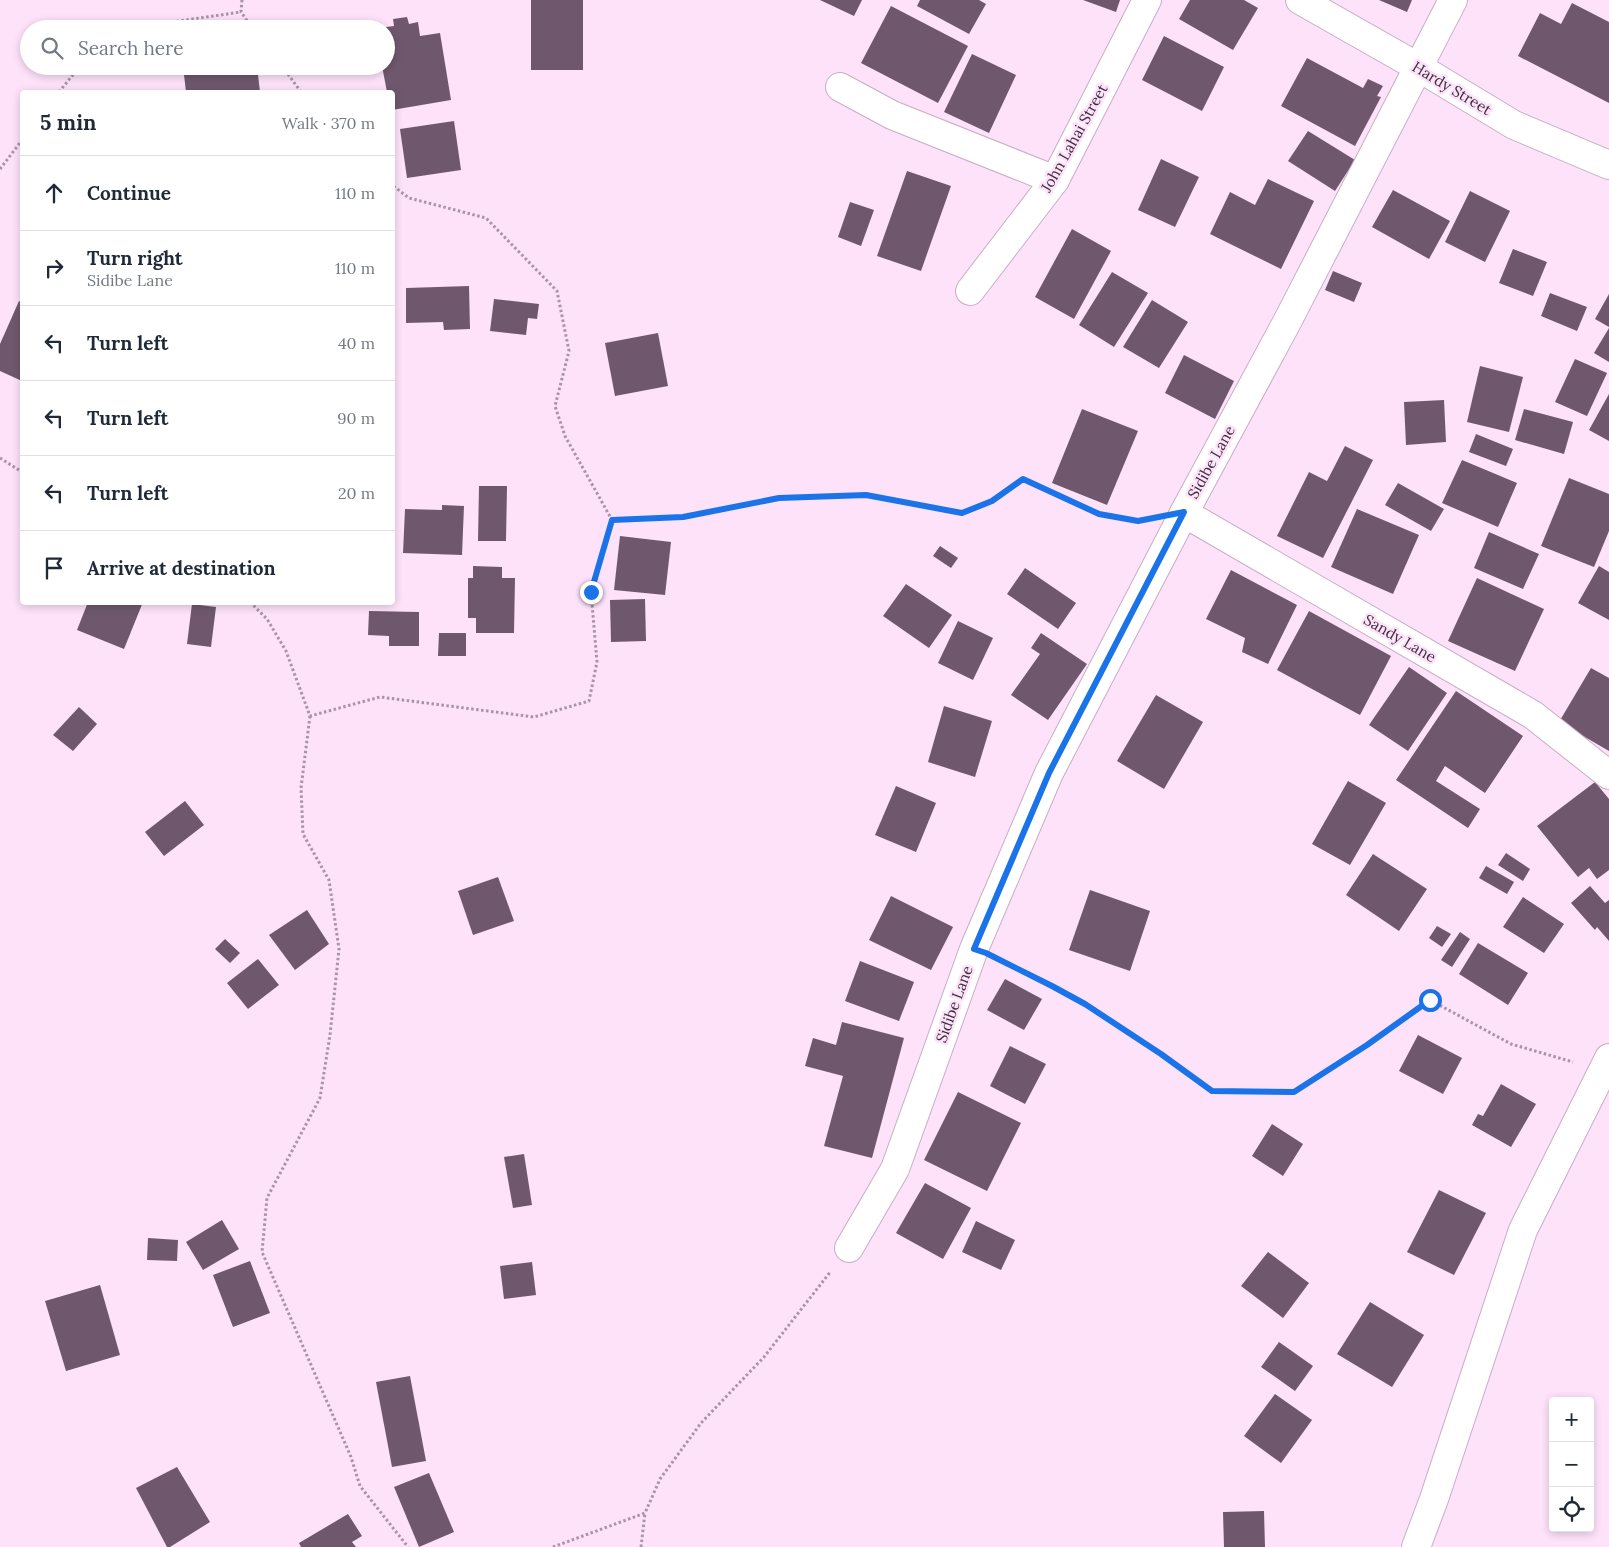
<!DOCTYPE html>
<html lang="en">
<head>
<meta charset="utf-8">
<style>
	:root { --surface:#fff; --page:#f6f6f7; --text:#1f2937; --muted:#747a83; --line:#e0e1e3 }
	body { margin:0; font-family:Lora,serif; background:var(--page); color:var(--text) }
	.controls { position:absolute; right:15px; bottom:15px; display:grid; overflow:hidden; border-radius:5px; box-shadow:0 2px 8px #0003 }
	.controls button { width:45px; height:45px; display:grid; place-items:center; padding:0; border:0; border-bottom:1px solid var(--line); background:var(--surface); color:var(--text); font:25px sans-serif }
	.stop { position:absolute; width:15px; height:15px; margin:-11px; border:4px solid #1a73e8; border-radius:50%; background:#fff }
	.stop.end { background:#1a73e8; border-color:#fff; box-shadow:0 1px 5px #0008 }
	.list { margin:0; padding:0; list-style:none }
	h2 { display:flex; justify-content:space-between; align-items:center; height:65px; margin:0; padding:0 20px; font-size:21px }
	h2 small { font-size:16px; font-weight:400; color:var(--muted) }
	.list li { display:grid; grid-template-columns:32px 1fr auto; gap:15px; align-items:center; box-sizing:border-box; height:75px; padding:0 20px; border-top:1px solid var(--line) }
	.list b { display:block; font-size:19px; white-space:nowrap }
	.list p { margin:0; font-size:16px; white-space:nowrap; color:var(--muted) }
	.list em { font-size:16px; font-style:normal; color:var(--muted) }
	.icon { flex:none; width:28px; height:28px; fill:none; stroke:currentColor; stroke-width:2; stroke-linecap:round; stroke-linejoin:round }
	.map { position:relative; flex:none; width:1609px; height:1547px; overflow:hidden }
	.search { position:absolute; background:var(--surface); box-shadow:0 2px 8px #0003; left:20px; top:20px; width:375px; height:55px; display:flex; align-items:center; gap:12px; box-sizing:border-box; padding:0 18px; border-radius:28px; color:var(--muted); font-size:19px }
	.panel { position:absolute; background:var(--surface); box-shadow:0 2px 8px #0003; left:20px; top:90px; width:375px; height:515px; border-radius:5px }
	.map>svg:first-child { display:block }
	.building { fill:#6f586d }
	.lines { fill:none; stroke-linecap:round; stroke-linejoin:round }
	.minor-casing { stroke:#c7adc5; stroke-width:30 }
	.path { stroke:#a894a6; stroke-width:3; stroke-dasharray:2.5 2.5; stroke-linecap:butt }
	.minor { stroke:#fff; stroke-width:28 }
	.route { stroke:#1a73e8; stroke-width:6 }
	.labels { text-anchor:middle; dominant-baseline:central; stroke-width:5; stroke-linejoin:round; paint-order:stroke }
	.street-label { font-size:15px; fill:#3b303a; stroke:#fde2fa }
</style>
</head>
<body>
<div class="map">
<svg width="1609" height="1547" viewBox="0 0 1609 1547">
	<rect width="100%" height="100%" fill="#fde2fa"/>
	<g class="building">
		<rect x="531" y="0" width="52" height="70"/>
		<polygon points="820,0 862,0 854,16"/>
		<polygon points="920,0 979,0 986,4 969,34 917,6"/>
		<polygon points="1083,0 1120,0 1116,12"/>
		<polygon points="1190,0 1244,0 1258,8 1233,50 1179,19"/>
		<polygon points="1379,0 1412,0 1407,12"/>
		<polygon points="1572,3 1609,22 1609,103 1518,56 1540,13 1561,24"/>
		<polygon points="891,6 968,46 938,103 861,63"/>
		<polygon points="407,17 409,24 418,22 420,36 440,33 451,100 392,110 392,92 387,92 382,66 386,66 386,27 394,26 393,19"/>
		<polygon points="1164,36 1224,67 1202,111 1142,80"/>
		<polygon points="972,54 1016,75 989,133 944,112"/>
		<polygon points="1307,58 1363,88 1368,79 1383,86 1377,96 1381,97 1355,146 1281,106"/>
		<polygon points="183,66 257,66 260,92 186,92"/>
		<polygon points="454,121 461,170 407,178 400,129"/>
		<polygon points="1308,131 1355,160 1335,191 1288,161"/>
		<polygon points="1161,159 1199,177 1175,227 1138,210"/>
		<polygon points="907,171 951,186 921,271 877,256"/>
		<polygon points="1268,179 1314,201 1281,269 1210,234 1230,192 1255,205"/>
		<polygon points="1393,190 1450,221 1429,259 1372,227"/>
		<polygon points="1470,191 1510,211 1485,262 1445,242"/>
		<polygon points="850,202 874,210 861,246 838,237"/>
		<polygon points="1072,229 1111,251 1074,319 1035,297"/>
		<polygon points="1513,249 1547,262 1533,296 1499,283"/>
		<polygon points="1333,271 1362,283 1354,302 1325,290"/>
		<polygon points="1112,272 1148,293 1114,347 1079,325"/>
		<polygon points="469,286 470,329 444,330 443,322 406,323 406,288"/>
		<polygon points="1550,293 1587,307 1577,331 1541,316"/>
		<polygon points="1609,294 1609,327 1595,319"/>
		<polygon points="494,299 539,304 537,319 528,318 526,335 490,331"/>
		<polygon points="1152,300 1188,322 1159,368 1123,347"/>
		<polygon points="19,301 22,303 22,381 0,371 0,344"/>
		<polygon points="1609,328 1609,362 1594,353"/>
		<polygon points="658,333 668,386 615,396 605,343"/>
		<polygon points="1184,355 1234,381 1215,419 1165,393"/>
		<polygon points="1575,359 1607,373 1587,416 1555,402"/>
		<polygon points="1480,366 1523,377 1509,432 1467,422"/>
		<polygon points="1609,394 1609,441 1589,430"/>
		<polygon points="1444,400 1446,442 1406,445 1404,402"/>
		<polygon points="1082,409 1138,431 1107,505 1052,483"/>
		<polygon points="1524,409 1573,422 1564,454 1515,440"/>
		<polygon points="1476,434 1513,449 1506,466 1469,452"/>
		<polygon points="1345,446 1373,460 1323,558 1277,536 1309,472 1327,481"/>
		<polygon points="1462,460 1517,483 1498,527 1442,503"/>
		<polygon points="1569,478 1609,494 1609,531 1594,567 1541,546"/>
		<polygon points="1398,483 1444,509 1431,531 1385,505"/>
		<polygon points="479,486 507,486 506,541 478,541"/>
		<polygon points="442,505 464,506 462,555 403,553 405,509 442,510"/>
		<polygon points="1357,509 1419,535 1393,594 1331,567"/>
		<polygon points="1489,532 1539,554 1523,589 1474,568"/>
		<polygon points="620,536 671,542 665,595 614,590"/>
		<polygon points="940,546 958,558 951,568 933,556"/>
		<polygon points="473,566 502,567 502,578 515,578 514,633 476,633 476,618 468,618 468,578 473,578"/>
		<polygon points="1599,566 1609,572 1609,620 1578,603"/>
		<polygon points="1025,568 1076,603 1058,629 1007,594"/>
		<polygon points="1231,570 1297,605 1268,664 1242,652 1245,638 1206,619"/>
		<polygon points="1477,578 1544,609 1515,671 1448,641"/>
		<polygon points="906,584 952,615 929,648 883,616"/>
		<polygon points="645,599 646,641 611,642 610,600"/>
		<polygon points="88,602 143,602 124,649 77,630"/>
		<polygon points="192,604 216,607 211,647 187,644"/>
		<polygon points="369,611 419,612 419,646 389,646 389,636 368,635"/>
		<polygon points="1309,611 1391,656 1360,715 1277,670"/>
		<polygon points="958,621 993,638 973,680 938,663"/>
		<polygon points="439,633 466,633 466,656 438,656"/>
		<polygon points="1041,633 1087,664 1048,720 1011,695 1040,654 1031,648"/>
		<polygon points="1409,667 1447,693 1408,751 1369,725"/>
		<polygon points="1591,668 1609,678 1609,751 1559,722"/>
		<polygon points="1456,691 1523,736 1485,793 1445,766 1436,781 1480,809 1468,828 1396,780"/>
		<polygon points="1156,695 1203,722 1164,789 1117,761"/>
		<polygon points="944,706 992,721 975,777 928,762"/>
		<polygon points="79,707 97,724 73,751 53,735"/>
		<polygon points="1348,781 1386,803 1350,865 1312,844"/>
		<polygon points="1595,782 1609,799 1609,870 1597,879 1589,868 1578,877 1537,826"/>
		<polygon points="896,786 936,803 916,852 875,835"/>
		<polygon points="185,801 204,825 164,856 145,832"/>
		<polygon points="1506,853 1530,869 1523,881 1498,865"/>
		<polygon points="1373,854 1427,889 1399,931 1346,895"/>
		<polygon points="1486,866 1514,882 1507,894 1479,878"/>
		<polygon points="498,877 514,921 473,935 458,891"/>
		<polygon points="1590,886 1605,903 1609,900 1609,941 1597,927 1595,930 1571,903"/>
		<polygon points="1090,890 1150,911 1130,971 1069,950"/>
		<polygon points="891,896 953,927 931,970 869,940"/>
		<polygon points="1523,897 1564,924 1544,953 1503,927"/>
		<polygon points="307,910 329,944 295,970 269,935"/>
		<polygon points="1437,926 1451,934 1442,947 1429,938"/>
		<polygon points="1460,932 1470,939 1452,967 1441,960"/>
		<polygon points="225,939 240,953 230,963 215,949"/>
		<polygon points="1478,943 1528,973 1508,1005 1459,974"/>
		<polygon points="258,959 279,985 248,1009 227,983"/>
		<polygon points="860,961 914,982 899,1021 845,1001"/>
		<polygon points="1005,979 1042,999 1024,1030 987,1010"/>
		<polygon points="842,1022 904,1038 872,1158 824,1146 843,1076 805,1066 813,1038 836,1045"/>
		<polygon points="1418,1035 1462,1058 1443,1094 1399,1071"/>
		<polygon points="1010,1046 1046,1064 1025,1104 990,1086"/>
		<polygon points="1501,1084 1536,1104 1511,1147 1472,1125 1478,1114 1483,1116"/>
		<polygon points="958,1092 1021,1123 987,1191 924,1160"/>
		<polygon points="1272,1124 1303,1144 1283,1176 1252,1156"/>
		<polygon points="524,1154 532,1205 513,1208 504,1157"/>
		<polygon points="925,1183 971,1208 943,1259 896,1233"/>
		<polygon points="1439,1190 1486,1213 1454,1275 1407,1252"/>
		<polygon points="222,1220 239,1249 203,1270 186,1242"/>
		<polygon points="976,1221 1015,1240 1001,1270 962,1252"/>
		<polygon points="148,1238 178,1240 177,1261 147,1260"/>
		<polygon points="1268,1252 1309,1283 1283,1318 1241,1286"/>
		<polygon points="250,1261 270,1313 233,1327 213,1275"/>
		<polygon points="532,1262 536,1295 504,1299 500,1266"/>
		<polygon points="100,1285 120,1355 66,1371 45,1301"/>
		<polygon points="1370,1302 1424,1335 1392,1387 1337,1354"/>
		<polygon points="1279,1342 1313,1366 1295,1391 1261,1367"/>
		<polygon points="410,1376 426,1461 392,1467 376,1382"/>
		<polygon points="1275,1394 1312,1420 1281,1463 1244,1436"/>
		<polygon points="177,1467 210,1522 170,1547 167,1547 136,1488"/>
		<polygon points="429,1473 454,1532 419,1547 394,1487"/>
		<polygon points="1264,1511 1265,1547 1224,1547 1223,1512"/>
		<polygon points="348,1514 362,1536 352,1542 356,1547 301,1547 299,1543"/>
	</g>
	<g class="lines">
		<defs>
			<g id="minor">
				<polyline points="1300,0 1418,67 1514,125 1609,165"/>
				<polyline points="840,87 892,115 1055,180"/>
				<polyline points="970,291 1055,180 1147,0"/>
				<polyline points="1184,513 1533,715 1609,775"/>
				<polyline points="849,1248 895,1169 974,949 1049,773 1184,513 1287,322 1453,0"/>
				<polyline points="1416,1547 1434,1499 1523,1230 1609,1058"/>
			</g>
		</defs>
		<use href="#minor" class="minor-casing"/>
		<g class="path">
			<polyline points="242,0 241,12 253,29"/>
			<polyline points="153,29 165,23 241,12"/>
			<polyline points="282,66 301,92"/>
			<polyline points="59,92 80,66"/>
			<polyline points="0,169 22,140"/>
			<polyline points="0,458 22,472"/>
			<path d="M612,520L683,517L779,498L866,495L962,513L992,501L1023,479C1057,494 1111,526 1148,519"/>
			<polyline points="250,602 267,619 286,651 310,716 380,697 534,717 589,701 597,662 591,592 612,520 565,436 555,406 569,351 557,291 486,218 409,198 392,185"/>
			<polyline points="310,716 301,788 303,834 329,880 339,949 330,1035 320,1098 267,1198 262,1252 351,1457 360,1486 408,1547"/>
			<polyline points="1002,961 1052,986 1085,1004 1161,1054 1212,1091 1294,1092 1367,1045 1430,1000 1511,1044 1573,1062"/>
			<polyline points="553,1547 645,1513 660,1479 701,1423 764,1357 831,1271"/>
			<polyline points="641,1547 645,1513"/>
		</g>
		<use href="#minor" class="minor"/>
	</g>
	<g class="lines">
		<polyline class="route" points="591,592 612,520 683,517 779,498 866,495 962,513 992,501 1023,479 1099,514 1138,521 1184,512 1049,773 974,949 986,953 1052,986 1085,1004 1161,1054 1212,1091 1294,1092 1367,1045 1430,1000"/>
	</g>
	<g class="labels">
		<g class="street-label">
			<text transform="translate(1452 88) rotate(31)">Hardy Street</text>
			<text transform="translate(1074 138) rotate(-61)">John Lahai Street</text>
			<text transform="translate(1211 462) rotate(-61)">Sidibe Lane</text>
			<text transform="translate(1400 638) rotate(30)">Sandy Lane</text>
			<text transform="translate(954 1004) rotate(-70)">Sidibe Lane</text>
		</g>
	</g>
</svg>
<div class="controls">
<button>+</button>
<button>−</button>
<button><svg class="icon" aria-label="locate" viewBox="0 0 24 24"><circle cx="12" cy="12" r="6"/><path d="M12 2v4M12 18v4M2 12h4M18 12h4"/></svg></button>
</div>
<div class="stop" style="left:1430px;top:1000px"></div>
<div class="stop end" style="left:591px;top:592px"></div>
<div class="search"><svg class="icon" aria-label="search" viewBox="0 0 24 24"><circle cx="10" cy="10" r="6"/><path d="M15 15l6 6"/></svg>Search here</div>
<section class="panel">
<h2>5 min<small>Walk · 370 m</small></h2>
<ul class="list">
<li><svg class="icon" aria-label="ahead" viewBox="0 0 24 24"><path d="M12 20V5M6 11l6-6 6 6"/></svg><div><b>Continue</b></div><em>110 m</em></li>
<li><svg class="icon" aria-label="right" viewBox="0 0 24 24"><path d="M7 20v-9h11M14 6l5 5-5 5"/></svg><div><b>Turn right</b><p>Sidibe Lane</p></div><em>110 m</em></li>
<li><svg class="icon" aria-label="left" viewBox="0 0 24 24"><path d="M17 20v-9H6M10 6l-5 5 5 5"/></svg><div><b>Turn left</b></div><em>40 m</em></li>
<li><svg class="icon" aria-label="left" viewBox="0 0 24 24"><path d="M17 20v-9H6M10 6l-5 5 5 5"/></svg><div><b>Turn left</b></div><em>90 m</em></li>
<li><svg class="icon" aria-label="left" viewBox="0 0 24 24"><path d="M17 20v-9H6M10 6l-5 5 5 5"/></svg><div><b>Turn left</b></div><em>20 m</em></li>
<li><svg class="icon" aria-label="arrive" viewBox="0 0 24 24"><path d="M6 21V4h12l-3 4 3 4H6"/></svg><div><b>Arrive at destination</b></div></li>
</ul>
</section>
</div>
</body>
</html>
